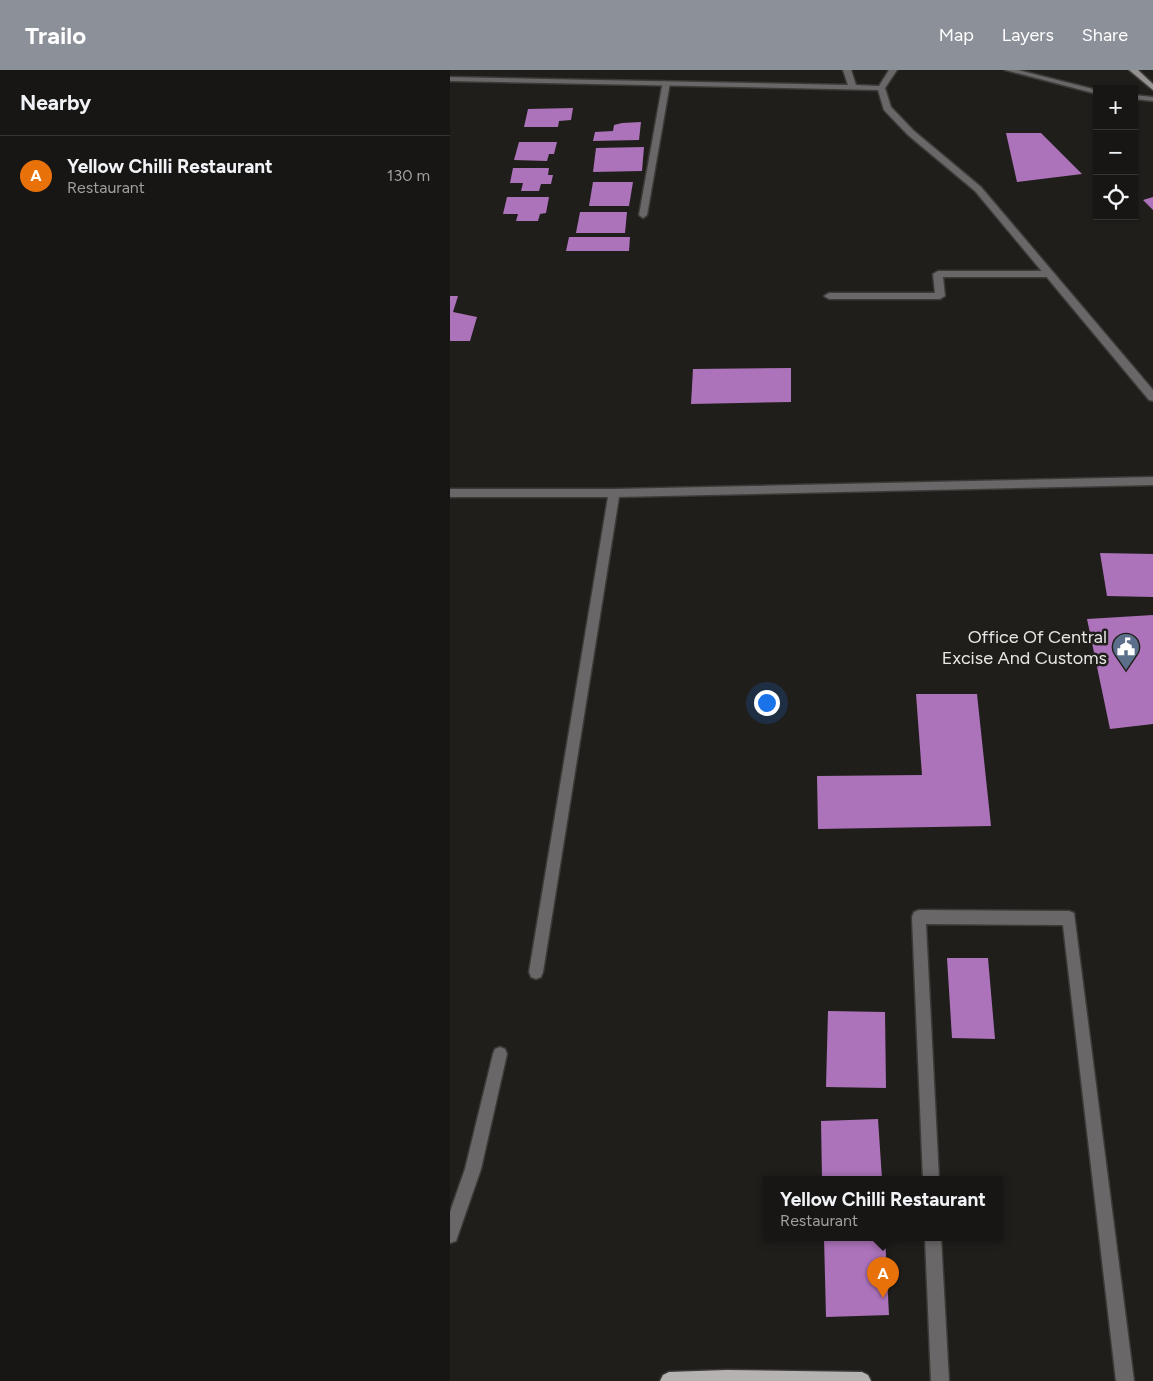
<!DOCTYPE html>
<html lang="en">
<head>
<meta charset="utf-8">
<style>
	:root { --surface:#181614; --page:#252322; --text:#f1f3f6; --muted:#9f9fa0; --line:#363534; --accent:#8c9099 }
	body { margin:0; font-family:Figtree,sans-serif; background:var(--page); color:var(--text) }
	.controls { position:absolute; right:15px; top:15px; display:grid; overflow:hidden; border-radius:0px; box-shadow:0 1px 4px #0004 }
	.controls button { width:45px; height:45px; display:grid; place-items:center; padding:0; border:0; border-bottom:1px solid var(--line); background:var(--surface); color:var(--text); font:25px sans-serif }
	.you { position:absolute; left:316px; top:632px; width:18px; height:18px; margin:-12px; border:4px solid #fff; border-radius:50%; background:#1a73e8; box-shadow:0 0 0 8px #1a73e833 }
	.badge { display:grid; place-items:center; width:32px; height:32px; border-radius:50%; background:var(--accent); color:#fff; font-size:16px; font-weight:700 }
	.pin { position:absolute; translate:-50% -41px; filter:drop-shadow(0 1px 2px #0008) }
	.pin::after { content:''; position:absolute; top:26px; width:18px; height:15px; background:inherit; clip-path:polygon(0 0,100% 0,50% 100%) }
	.popup { position:absolute; left:313px; top:1106px; width:240px; height:65px; box-sizing:border-box; display:grid; place-content:center; border-radius:0px; background:var(--surface); filter:drop-shadow(0 1px 4px #0005); font-size:16px; white-space:nowrap; color:var(--muted) }
	.popup b { font-size:19px; color:var(--text) }
	.popup::after { content:''; position:absolute; left:50%; top:100%; margin-left:-10px; border:10px solid transparent; border-top-color:var(--surface) }
	.list { margin:0; padding:0; list-style:none }
	h2 { display:flex; justify-content:space-between; align-items:center; height:65px; margin:0; padding:0 20px; font-size:21px }
	h2 small { font-size:16px; font-weight:400; color:var(--muted) }
	.list li { display:grid; grid-template-columns:32px 1fr auto; gap:15px; align-items:center; box-sizing:border-box; height:80px; padding:0 20px; border-top:1px solid var(--line) }
	.list b { display:block; font-size:19px; white-space:nowrap }
	.list p { margin:0; font-size:16px; white-space:nowrap; color:var(--muted) }
	.list em { font-size:16px; font-style:normal; color:var(--muted) }
	.icon { flex:none; width:28px; height:28px; fill:none; stroke:currentColor; stroke-width:2; stroke-linecap:round; stroke-linejoin:round }
	.map { position:relative; flex:none; width:703px; height:1311px; overflow:hidden }
	header { display:flex; align-items:center; gap:30px; box-sizing:border-box; height:70px; padding:0 25px; background:var(--accent); color:#fff }
	header strong { font-size:24px }
	nav { display:flex; gap:28px; margin-inline-start:auto; font-size:18px }
	main { display:flex }
	aside { flex:1; background:var(--surface) }
	.map>svg:first-child { display:block }
	.building { fill:#ac73ba }
	.lines { fill:none; stroke-linecap:round; stroke-linejoin:round }
	.service-casing { stroke:#3c3a37; stroke-width:3 }
	.minor-casing { stroke:#3c3a37; stroke-width:3 }
	.tertiary-casing { stroke:#3c3a37; stroke-width:3 }
	.secondary-casing { stroke:#3c3a37; stroke-width:3 }
	.primary-casing { stroke:#3c3a37; stroke-width:3 }
	.service { fill:#696767; fill-rule:evenodd }
	.minor { fill:#696767; fill-rule:evenodd }
	.tertiary { fill:#696767; fill-rule:evenodd }
	.secondary { fill:#959191; fill-rule:evenodd }
	.primary { fill:#b6b2b2; fill-rule:evenodd }
	.labels { text-anchor:middle; dominant-baseline:central; stroke-width:5; stroke-linejoin:round; paint-order:stroke }
	.poi-label { font-size:18px; fill:#e8e6e4; stroke:#201e1b; text-anchor:end }
</style>
</head>
<body>
<header>
<strong>Trailo</strong>
<nav><a>Map</a><a>Layers</a><a>Share</a></nav>
</header>
<main>
<aside>
<h2>Nearby<small></small></h2>
<ul class="list">
<li><span class="badge" style="background:#e8710a">A</span><div><b>Yellow Chilli Restaurant</b><p>Restaurant</p></div><em>130 m</em></li>
</ul>
</aside>
<div class="map">
<svg width="703" height="1311" viewBox="0 0 703 1311">
	<rect width="100%" height="100%" fill="#201e1b"/>
	<g class="building">
		<polygon points="123,38 121,50 109,51 108,57 74,57 78,39"/>
		<polygon points="191,52 189,70 143,71 145,62 163,61 164,55 172,53"/>
		<polygon points="556,63 591,63 632,104 567,112"/>
		<polygon points="69,72 107,72 104,84 99,84 97,91 64,90"/>
		<polygon points="194,77 192,101 143,102 146,78"/>
		<polygon points="63,98 99,98 98,105 103,105 101,114 91,114 89,121 71,121 73,113 60,113"/>
		<polygon points="143,112 183,112 179,136 139,136"/>
		<polygon points="57,127 99,127 96,143 90,144 88,151 66,151 68,144 53,144"/>
		<polygon points="703,127 703,140 693,130"/>
		<polygon points="130,142 177,142 175,163 126,163"/>
		<polygon points="119,167 180,167 179,181 116,181"/>
		<polygon points="0,226 8,226 3,242 27,247 20,271 0,271"/>
		<polygon points="341,298 341,332 241,334 243,299"/>
		<polygon points="650,483 703,484 703,527 657,526"/>
		<polygon points="703,545 703,654 660,659 637,549"/>
		<polygon points="466,624 527,624 541,756 368,759 367,706 472,705"/>
		<polygon points="497,888 538,888 545,969 502,968"/>
		<polygon points="378,941 435,942 436,1018 376,1017"/>
		<polygon points="428,1049 432,1109 372,1109 371,1051"/>
		<polygon points="374,1167 435,1167 439,1245 376,1247"/>
	</g>
	<g class="lines">
		<defs>
			<polygon id="service" points="488,201 600,201 605,204 600,207 493,207 495,226 490,229 379,229 374,226 379,223 485,223 483,204"/>
			<g id="minor">
				<polygon points="213,11 220,13 197,145 193,148 189,145"/>
				<polygon points="703,407 703,415 169,427 93,902 91,907 86,909 81,907 79,902 158,427 0,427 0,419 164,419"/>
				<polygon points="469,840 619,841 624,843 684,1311 666,1311 613,855 476,854 489,1109 473,1109 462,847 464,842"/>
				<polygon points="50,977 55,979 57,984 31,1099 6,1171 0,1173 0,1142 15,1099 43,984 45,979"/>
				<polygon points="475,1167 491,1167 499,1311 481,1311"/>
			</g>
			<g id="tertiary">
				<polygon points="393,0 401,0 406,15 429,16 439,0 447,0 435,18 441,37 464,61 531,117 703,320 703,331 699,330 525,121 458,65 434,40 428,20 0,11 0,7 398,15"/>
				<polygon points="555,0 568,0 647,20 647,24"/>
				<polygon points="684,25 703,27 703,31 684,29"/>
			</g>
			<polygon id="secondary" points="679,0 688,0 703,14 703,20"/>
			<polygon id="primary" points="277,1300 412,1302 418,1305 421,1311 210,1311 213,1305 219,1302"/>
		</defs>
		<use href="#service" class="service-casing"/>
		<use href="#minor" class="minor-casing"/>
		<use href="#tertiary" class="tertiary-casing"/>
		<use href="#secondary" class="secondary-casing"/>
		<use href="#primary" class="primary-casing"/>
		<use href="#service" class="service"/>
		<use href="#minor" class="minor"/>
		<use href="#tertiary" class="tertiary"/>
		<use href="#secondary" class="secondary"/>
		<use href="#primary" class="primary"/>
	</g>
	<defs>
		<symbol id="civic-pin" viewBox="-11 -11 22 30"><path d="M0 17L-7.5 6A9.5 9.5 0 1 1 7.5 6Z" fill="#5c6f8a" stroke="#201e1b"/><path d="M-.6-6.5H3V-4.5H.6V-3L4-1V1h2V6H-6V1h2V-1L-.6-3ZM-1.2 2.5V6h2.4V2.5Z" fill="#fff"/></symbol>
	</defs>
	<g fill-rule="evenodd">
		<use href="#civic-pin" x="660" y="561" width="32" height="43"/>
	</g>
	<g class="labels">
		<g class="poi-label">
			<text x="657" y="567">Office Of Central<tspan x="657" dy="21">Excise And Customs</tspan></text>
		</g>
	</g>
</svg>
<div class="controls">
<button>+</button>
<button>−</button>
<button><svg class="icon" aria-label="locate" viewBox="0 0 24 24"><circle cx="12" cy="12" r="6"/><path d="M12 2v4M12 18v4M2 12h4M18 12h4"/></svg></button>
</div>
<div class="you"></div>
<div class="pin badge" style="left:433px;top:1228px;background:#e8710a">A</div>
<div class="popup"><b>Yellow Chilli Restaurant</b>Restaurant</div>
</div>
</main>
</body>
</html>
